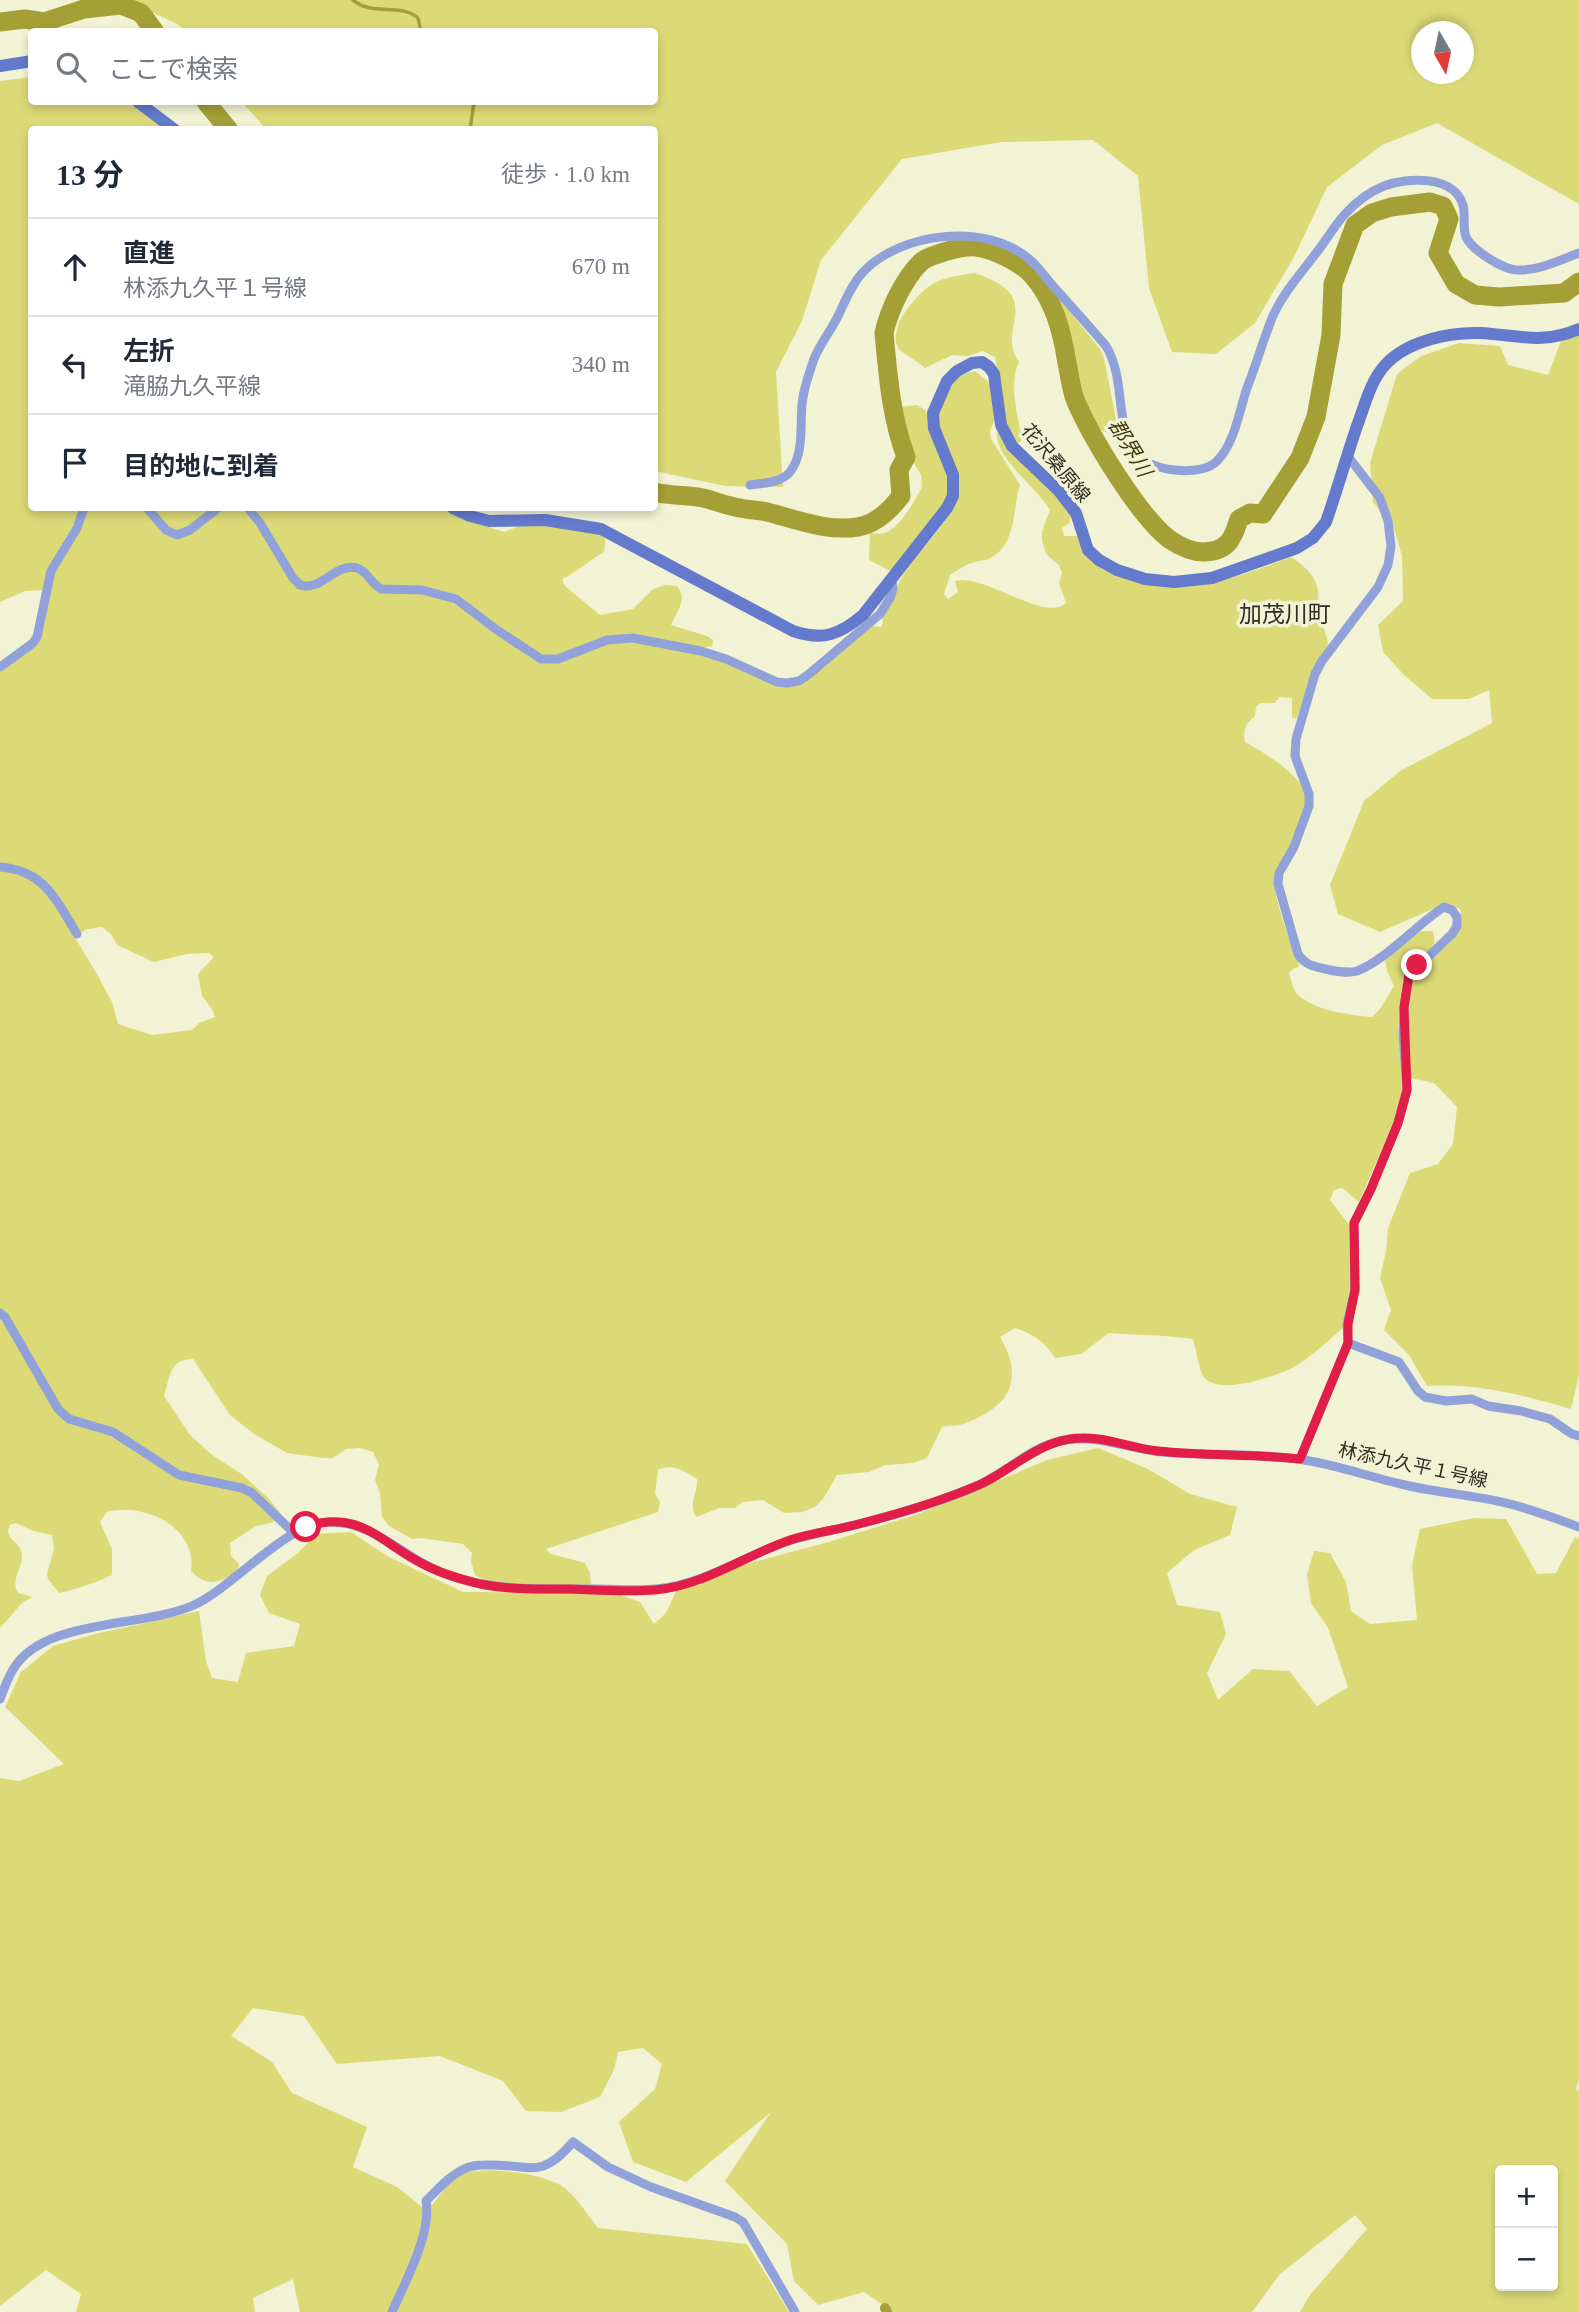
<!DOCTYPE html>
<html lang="ja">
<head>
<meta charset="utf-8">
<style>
	:root { --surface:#fff; --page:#f6f6f7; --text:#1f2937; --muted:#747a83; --line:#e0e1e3 }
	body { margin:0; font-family:"Times New Roman","Noto Sans JP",serif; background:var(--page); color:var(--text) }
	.controls { position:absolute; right:21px; bottom:21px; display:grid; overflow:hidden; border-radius:7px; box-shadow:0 4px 10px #0003 }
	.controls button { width:63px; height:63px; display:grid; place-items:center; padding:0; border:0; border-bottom:2px solid var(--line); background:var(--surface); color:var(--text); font:35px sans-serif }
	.compass { position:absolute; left:1411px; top:21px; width:63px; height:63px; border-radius:50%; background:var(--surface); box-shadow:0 4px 10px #0003; rotate:171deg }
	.stop { position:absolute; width:21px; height:21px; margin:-16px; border:5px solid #e11d48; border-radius:50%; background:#fff }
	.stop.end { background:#e11d48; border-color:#fff; box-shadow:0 2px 7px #0008 }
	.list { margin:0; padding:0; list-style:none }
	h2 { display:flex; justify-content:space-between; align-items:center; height:91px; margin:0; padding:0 28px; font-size:30px }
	h2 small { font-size:23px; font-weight:400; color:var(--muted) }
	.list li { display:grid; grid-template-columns:46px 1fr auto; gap:21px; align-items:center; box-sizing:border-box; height:98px; padding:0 28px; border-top:2px solid var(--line) }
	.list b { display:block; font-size:26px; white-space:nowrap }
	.list p { margin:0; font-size:23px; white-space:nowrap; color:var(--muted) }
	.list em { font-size:23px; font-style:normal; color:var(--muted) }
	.icon { flex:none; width:38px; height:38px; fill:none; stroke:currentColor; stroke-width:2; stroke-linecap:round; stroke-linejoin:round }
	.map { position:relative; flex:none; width:1579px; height:2312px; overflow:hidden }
	.search { position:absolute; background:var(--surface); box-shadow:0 4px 10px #0003; left:28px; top:28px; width:630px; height:77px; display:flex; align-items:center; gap:18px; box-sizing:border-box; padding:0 24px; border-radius:7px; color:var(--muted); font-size:26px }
	.panel { position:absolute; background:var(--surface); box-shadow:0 4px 10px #0003; left:28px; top:126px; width:630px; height:385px; border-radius:7px }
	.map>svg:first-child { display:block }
	.green { fill:#dcda77; fill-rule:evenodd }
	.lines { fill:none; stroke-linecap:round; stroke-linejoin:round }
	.stream { stroke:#a4a035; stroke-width:3.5 }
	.canal { stroke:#a4a035; stroke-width:10 }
	.river { stroke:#a4a035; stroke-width:19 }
	.minor { stroke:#91a2da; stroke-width:9 }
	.secondary { stroke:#647acc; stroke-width:12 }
	.route { stroke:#e11d48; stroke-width:9 }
	.labels { text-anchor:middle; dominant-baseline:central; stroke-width:7; stroke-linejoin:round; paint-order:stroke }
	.street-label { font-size:19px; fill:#2e2e23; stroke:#f2f2d4 }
	.water-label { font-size:21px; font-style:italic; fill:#3f3e12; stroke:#f2f2d4 }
	.quarter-label { font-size:23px; fill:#2e2e23; stroke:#f2f2d4 }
</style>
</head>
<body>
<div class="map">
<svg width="1579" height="2312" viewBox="0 0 1579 2312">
	<rect width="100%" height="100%" fill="#f2f2d4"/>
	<g class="green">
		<path d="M126,0H1579V204L1437,123L1382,145L1327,187L1294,257L1255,323L1216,354L1172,352L1149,288L1138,176L1093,140L1001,142L902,159L821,260L802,321L776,372L783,487L725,486L655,471L654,130L266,129L242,102H654V32L185,31L179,25ZM1422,32H1464V74H1422Z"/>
		<path d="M31,77L32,102H129L168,129L32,130V508H81C70,536 48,560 43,590L25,591L0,602V81Z"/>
		<path d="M974,273C1049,297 994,328 1019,362C1008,386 1018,414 1022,439L1019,443L1014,442L1006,429L995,357L983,351L968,356L952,355L925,368C919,362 902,353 899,349C885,329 919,290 936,282C947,277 961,275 974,273Z"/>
		<path d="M1061,301L1100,349L1104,358L1117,424L1112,430L1105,432C1099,429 1091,425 1089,418C1083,402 1074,378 1071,361C1070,353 1072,346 1070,339C1067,326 1062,316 1056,304Z"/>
		<path d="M1579,334V1375L1571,1409C1523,1395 1477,1383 1427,1386L1409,1355L1384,1330L1391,1310L1380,1278L1386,1251L1388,1228L1410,1173L1438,1164L1453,1144L1457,1107L1434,1083L1411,1078C1409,1045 1402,1013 1413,981C1422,952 1470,945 1460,909L1446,903L1380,932L1338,914L1330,885L1364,801L1400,771L1492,723L1489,690L1469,699H1432L1404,675L1383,652L1378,625L1403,601L1402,556L1393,525L1373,502L1370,463L1397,374L1421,356L1459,343L1500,346L1508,365L1548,375L1561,341Z"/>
		<path d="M975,371L990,383L995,419L990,431L991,439L1020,485C1012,509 1017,545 990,558C985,561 980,560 975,562C966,564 958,570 950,575L944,594L948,599L958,592L955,581C984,573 1045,623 1066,603L1059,583L1062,573L1059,565L1046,554L1042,541V532L1050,510C1039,489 990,455 998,430L1010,448L1066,503L1072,514L1069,523L1062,528L1064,536H1077C1082,555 1097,565 1114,573C1171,599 1235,580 1290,557C1302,563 1316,576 1318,590C1319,598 1317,608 1320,617C1323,628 1328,636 1328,648L1312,673L1297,718H1292V698L1279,697L1275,703H1260L1256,707L1255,716C1245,724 1243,729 1245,742C1264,753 1306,776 1306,800C1306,814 1296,833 1290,846C1285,857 1276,867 1275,880C1273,896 1289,937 1294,954L1298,959L1299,967L1294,968L1289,973C1291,980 1293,989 1297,994C1315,1011 1349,1015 1372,1017L1380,1009L1394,986L1387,971L1385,958L1415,931H1433L1435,942L1428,952L1410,965L1404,979L1398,1028L1404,1078L1399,1110L1359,1202L1342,1188L1334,1190L1330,1200L1350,1226C1346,1256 1365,1288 1351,1317C1346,1328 1311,1356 1299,1364C1282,1375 1217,1398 1203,1376C1199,1369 1196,1348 1193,1339C1165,1335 1137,1335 1109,1333L1081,1354L1055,1358C1044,1341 1033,1334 1015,1328L1000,1337C1026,1381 1008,1408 963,1424C956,1427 949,1424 942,1427L927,1458L913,1463L885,1465L869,1472L837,1475L823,1499L815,1507L802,1512L784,1513L763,1500L743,1502L735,1508H719L696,1517C688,1503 698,1493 697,1479C685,1471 672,1463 658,1470L655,1494L660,1502L658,1512L546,1549L551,1554L585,1563L590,1573L591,1585C564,1585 496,1589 475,1575L471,1561L472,1553L463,1544L421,1538L412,1539L389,1526L382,1517L380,1493L375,1480L379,1464L373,1452L360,1448L346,1449L333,1458H323L287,1453L254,1434L230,1415L193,1359C169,1359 170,1377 164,1396L190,1435L212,1455L243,1475L269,1499L282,1515L271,1523L256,1526L230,1543L231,1556L239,1564L238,1570C219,1584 208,1588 191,1571C198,1527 143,1502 107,1512L100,1522L112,1549V1575C95,1583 77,1589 59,1593L48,1579L47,1574L54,1549L52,1535L33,1531L16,1523L10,1525C3,1540 21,1541 22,1555C23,1568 10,1579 18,1593L32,1597L22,1603L0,1628V870C22,872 36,879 50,896L98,976L112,1002L118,1024L152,1035L192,1030L199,1023L215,1017L212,1009L202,996L198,974L214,957L209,953L187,954L154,962L117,945L111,934L102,927L88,929L79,933C57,898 46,869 0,865V670C12,661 30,653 39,640C49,622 44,600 51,581C60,555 77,533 87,508H143L165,531L176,537L186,534L220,508H244L261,529L297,586L309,590L351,569L360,572L379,591L432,594L455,601L532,659C564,670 596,638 635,642C664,645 697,651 724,661C754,672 770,690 804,682L872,626L881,627L883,623L882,617C894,602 893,593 901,579C916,551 946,529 956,499C969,460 921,434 947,392C954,379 960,374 975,371Z"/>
		<path d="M917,405L925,410L929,418L946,470L950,484L948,494L940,513L894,573L869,560L870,533C875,533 881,535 887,532C902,525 914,501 922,487L921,475L907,452L897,410L901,407Z"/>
		<polygon points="149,508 215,508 181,532 172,532"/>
		<path d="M249,508H446L488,527L505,532L528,522L595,532C609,539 605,538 604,552C589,560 578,572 562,579L565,586L600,615L633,609L653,589L665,585L677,586C688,600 677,611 671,625L707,636L713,640L712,646L703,648L634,636L558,655H538L458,597L383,587L357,566L312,584H302Z"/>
		<path d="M1098,1448L1148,1469L1190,1494L1237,1507L1230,1535L1194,1550L1167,1573L1177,1605L1220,1612L1226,1634L1207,1673L1218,1700L1253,1669L1289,1671L1317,1706L1348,1687L1328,1628L1311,1603L1307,1574L1314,1551L1330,1553L1346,1582L1351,1611L1370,1624L1417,1620L1412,1565L1420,1529L1474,1518L1506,1519L1537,1574L1556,1573L1575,1537L1579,1539V2080L1576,2089L1579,2092V2312H1300L1310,2295L1367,2229L1355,2215L1280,2274L1252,2312H887L883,2305L864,2292L818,2305L794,2281L787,2244L725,2181L771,2112L686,2182L633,2162L619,2122L655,2089L662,2064L643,2048L618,2052L614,2070L600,2097L561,2112L526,2111L503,2081L440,2056L337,2064L304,2016L253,2008L231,2036L272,2062L292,2093L367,2127L353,2167L397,2187L421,2206L432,2205C440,2196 448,2182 458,2176C479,2164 550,2173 567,2190C579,2201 588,2215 598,2228L747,2244L789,2312H300L293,2279L253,2298L255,2312H76L81,2294L46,2270L0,2306V1778L19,1781L64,1764L5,1707L21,1672L53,1646L95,1634L199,1611L206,1661L212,1678L238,1682L246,1653L294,1646L300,1624L269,1613L260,1595L267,1576L298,1553L316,1534L351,1532L389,1557L463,1592L615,1593L640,1602L654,1624L666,1613L678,1587L742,1565L832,1541L918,1514L1047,1460ZM1500,2170H1553V2286H1500Z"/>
	</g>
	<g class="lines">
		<g class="stream">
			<path d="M353,0C372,17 399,2 418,18L421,32"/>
			<polyline points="470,130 474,102"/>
		</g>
		<polyline class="canal" points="885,2308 887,2312"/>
		<g class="river">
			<polyline points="0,22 25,19 44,22 84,9 121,5 141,13 155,32"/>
			<polyline points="206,102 229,130"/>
			<path d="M654,492C671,496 687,495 703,498C716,501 727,506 740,508C749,510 758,510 767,512C795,519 827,532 858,527C876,524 891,509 901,496L899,470L906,457C891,417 888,375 884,333C889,310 904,279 920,263C927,256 936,255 944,252C954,249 965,246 976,247C993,249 1020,262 1032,275C1054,300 1062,331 1067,363C1070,376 1071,392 1077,404C1093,440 1139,516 1169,539C1179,546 1192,552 1204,552C1228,551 1233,539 1239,519L1250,513L1263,514L1300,458L1316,417L1331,335L1333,284L1355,225L1372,213L1391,207L1430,202L1443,206L1449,219L1438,253L1456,284L1475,295L1499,297L1564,293L1579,282"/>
		</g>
		<g class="minor">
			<path d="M750,485C763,483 781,483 790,472C804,454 800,427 802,405C803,391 809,373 814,359C820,344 830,332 837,318C845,302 851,285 863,272C901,232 986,222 1029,259C1038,266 1045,277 1053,286C1071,306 1089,326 1106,346C1126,379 1114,420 1135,452C1146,471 1202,478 1217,461C1235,443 1239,411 1247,388C1256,365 1263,341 1272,318C1283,292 1304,270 1320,248C1328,237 1336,224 1345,214C1356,202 1369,192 1384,186C1407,177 1454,175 1463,205C1466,216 1462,226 1466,237C1472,250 1503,270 1518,270C1538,271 1560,260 1579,253"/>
			<polyline points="147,508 166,530 177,535 190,530 218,508"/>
			<path d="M248,508L260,523L293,578L300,585C321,592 336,562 357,568C368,571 371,585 382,589L422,590L456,599L497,630L541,659H558L607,640L633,638L701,651L726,659L777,682L787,683L799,681L809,674L880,614L890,598L893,589L892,581"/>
			<polyline points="0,667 33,643 37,637 51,571 77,528 84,508"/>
			<path d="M0,867C44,870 56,900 77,934"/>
			<polyline points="0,1313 5,1317 58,1409 69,1419 113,1432 179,1475 242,1488 252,1493 295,1534"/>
			<polyline points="1348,1343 1399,1362 1418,1391 1425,1397 1446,1401 1472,1399 1488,1406 1521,1411 1550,1419 1572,1434 1579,1436"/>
			<path d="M1300,1459L1348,1343L1347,1324L1355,1290L1354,1223L1371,1189L1398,1123L1407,1090L1403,1033L1404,1007L1409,975L1452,934L1457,926V917L1452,910L1444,907C1417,924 1385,961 1357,971C1346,974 1335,971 1325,969C1313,966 1305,965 1298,954L1278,884L1279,873L1294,847L1309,806V794L1295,756L1296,739L1315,674L1322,661L1378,587L1388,565L1391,546L1388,521L1380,498L1347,455"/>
			<path d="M0,1699C4,1689 8,1677 14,1668C45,1618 143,1628 194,1605C235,1586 288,1521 330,1522C376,1522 404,1559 445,1574C493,1592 546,1589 596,1589C616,1589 637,1591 656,1589C705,1585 746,1554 792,1540C813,1533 836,1530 858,1524C899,1514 940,1502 979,1485C1005,1473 1027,1451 1053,1443C1092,1431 1124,1448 1162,1452C1207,1456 1253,1453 1298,1459C1335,1464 1369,1477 1405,1485C1439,1493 1473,1495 1506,1503C1531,1509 1555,1518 1579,1527"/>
			<path d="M392,2312C405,2282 432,2233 426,2201C437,2190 449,2176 464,2169C470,2166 478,2165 485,2165C529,2163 539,2182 573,2142L608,2167L651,2187L735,2217L743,2222L795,2312"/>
		</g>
		<g class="secondary">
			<polyline points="0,66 32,61"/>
			<polyline points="138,102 175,130"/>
			<path d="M453,508L470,516L489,521L545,520L601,529L793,631C823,641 839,635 863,615L947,508L953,496V475L934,428L933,413L947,381L957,371L972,363L982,362L989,367L994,374L1001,425L1012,446L1059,491L1076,513L1088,550L1099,560L1117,570L1145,579L1174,582L1212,578L1297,548L1313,538L1326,522C1337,491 1346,458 1357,426C1365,405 1370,381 1386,364C1408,341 1449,332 1480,333C1518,335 1542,345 1579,329"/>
		</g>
	</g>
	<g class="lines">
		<path class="route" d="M306,1527C359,1509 379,1541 421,1563C439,1573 460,1579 480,1584C510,1590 540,1589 570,1589C598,1590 627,1592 655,1590C704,1586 747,1554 793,1539C814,1533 835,1530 855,1525C898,1514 940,1502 981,1484C1011,1470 1036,1444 1070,1439C1101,1434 1128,1448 1158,1451C1206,1456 1253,1454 1300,1459L1348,1343V1324L1355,1290L1354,1223L1371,1189L1398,1123L1407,1090L1404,1007L1409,975L1417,965"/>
	</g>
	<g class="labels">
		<g class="street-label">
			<text transform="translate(1056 463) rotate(50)">花沢桑原線</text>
			<text transform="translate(1413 1465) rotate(12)">林添九久平１号線</text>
		</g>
		<g class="water-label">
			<text transform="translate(1130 448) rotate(59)">郡界川</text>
		</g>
		<g class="quarter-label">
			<text x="1285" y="614">加茂川町</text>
		</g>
	</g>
</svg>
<div class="controls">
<button>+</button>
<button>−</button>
</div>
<svg class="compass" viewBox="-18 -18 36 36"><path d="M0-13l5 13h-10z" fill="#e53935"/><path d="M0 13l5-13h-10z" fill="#747a83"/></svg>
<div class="stop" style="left:306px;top:1527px"></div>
<div class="stop end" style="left:1417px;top:965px"></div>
<div class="search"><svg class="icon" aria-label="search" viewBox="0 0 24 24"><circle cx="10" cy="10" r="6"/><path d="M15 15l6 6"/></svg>ここで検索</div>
<section class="panel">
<h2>13 分<small>徒歩 · 1.0 km</small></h2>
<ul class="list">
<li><svg class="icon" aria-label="ahead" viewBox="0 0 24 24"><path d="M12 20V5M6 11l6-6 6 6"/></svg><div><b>直進</b><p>林添九久平１号線</p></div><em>670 m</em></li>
<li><svg class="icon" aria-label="left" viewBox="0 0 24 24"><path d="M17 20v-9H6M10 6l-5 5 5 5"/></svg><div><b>左折</b><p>滝脇九久平線</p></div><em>340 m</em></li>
<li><svg class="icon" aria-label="arrive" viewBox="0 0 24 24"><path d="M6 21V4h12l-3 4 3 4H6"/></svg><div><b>目的地に到着</b></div></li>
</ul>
</section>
</div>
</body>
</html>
